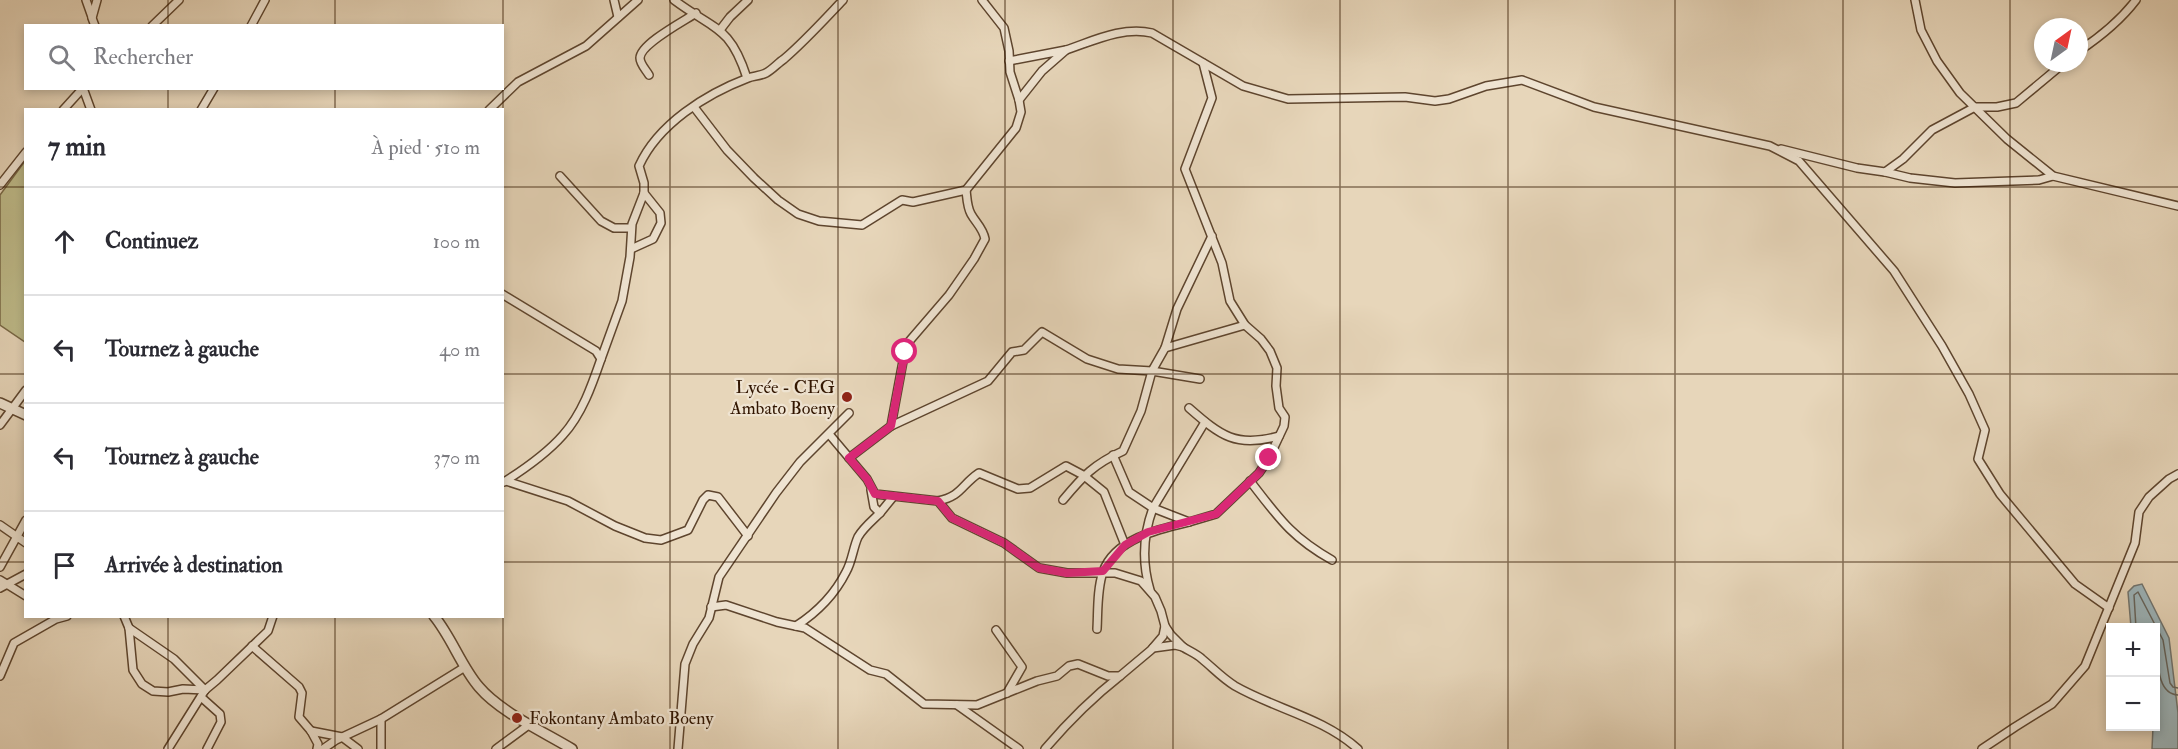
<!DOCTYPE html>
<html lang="fr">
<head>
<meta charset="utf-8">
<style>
	:root { --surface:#fff; --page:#f2f2f3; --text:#2b2b33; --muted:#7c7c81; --line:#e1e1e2 }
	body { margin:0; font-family:"IM FELL Double Pica",serif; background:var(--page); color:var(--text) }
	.controls { position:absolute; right:18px; bottom:18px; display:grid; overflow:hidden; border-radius:0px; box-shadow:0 3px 9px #0003 }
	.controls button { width:54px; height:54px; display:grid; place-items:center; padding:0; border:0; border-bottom:2px solid var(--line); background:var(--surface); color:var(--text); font:30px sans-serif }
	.compass { position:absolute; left:2034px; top:18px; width:54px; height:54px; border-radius:50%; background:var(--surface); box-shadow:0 3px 9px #0003; rotate:33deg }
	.stop { position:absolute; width:18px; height:18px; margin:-14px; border:4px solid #db2777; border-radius:50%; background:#fff }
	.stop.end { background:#db2777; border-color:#fff; box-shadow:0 2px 6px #0008 }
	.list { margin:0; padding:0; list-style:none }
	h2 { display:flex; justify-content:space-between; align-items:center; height:78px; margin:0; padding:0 24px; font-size:26px }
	h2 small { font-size:20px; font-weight:400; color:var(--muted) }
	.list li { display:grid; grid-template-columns:39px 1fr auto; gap:18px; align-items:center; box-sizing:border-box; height:108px; padding:0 24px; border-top:2px solid var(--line) }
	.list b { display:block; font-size:22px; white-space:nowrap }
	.list em { font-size:20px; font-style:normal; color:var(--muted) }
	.icon { flex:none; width:33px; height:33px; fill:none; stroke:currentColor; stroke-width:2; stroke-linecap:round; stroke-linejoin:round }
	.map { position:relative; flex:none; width:2178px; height:749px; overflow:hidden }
	.search { position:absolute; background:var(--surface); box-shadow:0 3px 9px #0003; left:24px; top:24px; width:480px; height:66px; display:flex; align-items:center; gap:15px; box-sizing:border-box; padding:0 21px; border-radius:0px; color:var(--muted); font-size:22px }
	.panel { position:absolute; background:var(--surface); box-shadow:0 3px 9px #0003; left:24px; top:108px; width:480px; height:510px; border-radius:0px }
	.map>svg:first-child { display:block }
	.green { fill:#bebb8a; stroke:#786845; stroke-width:1.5 }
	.water { fill:#9db6bc; stroke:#727671; stroke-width:1.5 }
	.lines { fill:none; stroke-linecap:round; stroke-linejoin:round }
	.shore { stroke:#67665e; stroke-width:1.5 }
	.minor-casing { stroke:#5e452e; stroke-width:10 }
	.tertiary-casing { stroke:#5e452e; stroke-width:12 }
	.minor { stroke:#efe4d2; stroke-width:7 }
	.tertiary { stroke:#efe4d2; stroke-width:9 }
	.route { stroke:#db2777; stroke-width:8 }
	.grid { fill:none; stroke:#311500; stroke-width:1.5; stroke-opacity:0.55 }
	.poi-dot { fill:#8f2418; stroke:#efe4d2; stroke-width:2 }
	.labels { text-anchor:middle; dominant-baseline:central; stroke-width:4.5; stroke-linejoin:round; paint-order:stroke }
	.poi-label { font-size:18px; fill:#311500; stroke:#efe4d2; text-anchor:end }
</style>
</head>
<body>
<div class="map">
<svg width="2178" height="749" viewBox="0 0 2178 749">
	<rect width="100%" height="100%" fill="#e7d6ba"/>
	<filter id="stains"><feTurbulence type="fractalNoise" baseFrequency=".00333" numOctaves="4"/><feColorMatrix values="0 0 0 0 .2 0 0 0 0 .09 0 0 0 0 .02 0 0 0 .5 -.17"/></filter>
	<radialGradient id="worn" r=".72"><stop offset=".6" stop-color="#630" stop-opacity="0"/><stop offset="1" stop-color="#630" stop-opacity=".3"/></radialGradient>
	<polygon class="green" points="25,161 25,342 0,325 0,195"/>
	<polygon class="water" points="2142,584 2169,638 2178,713 2178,749 2152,749 2153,727 2156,726 2156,628 2131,627 2128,592 2134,586"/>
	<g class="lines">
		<g class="shore">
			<polyline points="2136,628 2134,595 2138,592 2163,640 2170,683 2173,687 2178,688"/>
			<path d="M2156,642C2158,659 2156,694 2178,695"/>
		</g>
		<defs>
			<g id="minor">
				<polyline points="86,0 92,17"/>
				<polyline points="614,0 618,17"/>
				<path d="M674,0C714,30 730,25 747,78"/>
				<polyline points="1915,0 1921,30 1937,61 1960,93 2007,139 2053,176 2178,206"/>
				<polyline points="95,26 92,18 97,0"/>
				<polyline points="152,26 179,0"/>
				<polyline points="251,26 265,0"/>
				<polyline points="720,30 730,17 748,0"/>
				<path d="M1066,50C1093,41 1123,26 1152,33L1243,86L1288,99L1405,97L1435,101L1449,99L1486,86L1522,80L1594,107L1770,146L1799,161L1894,271L1942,346L1969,394L1985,430L1978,459L2000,494L2075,584L2109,608"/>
				<path d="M2079,51C2100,37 2120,21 2136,0"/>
				<polyline points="1009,61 1066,50 1042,71 1019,100"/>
				<path d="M649,75C646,70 640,64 640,58C640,44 684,21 696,13"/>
				<polyline points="83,88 91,110"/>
				<polyline points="694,107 727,150 754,178 778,200 798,214 819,221 862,225 902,200 913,202 966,190 1016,128 1021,112 1019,100 1010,72 1009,51 1004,28 982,0"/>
				<polyline points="63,110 83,88"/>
				<polyline points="201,110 214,88"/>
				<polyline points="489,110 518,82 586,46 638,0"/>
				<polyline points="1781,149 1857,168 1885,172 1903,159 1932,130 1975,107 1997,107 2016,103 2064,63"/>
				<polyline points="1885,172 1910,178 1955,183 2039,180 2053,176"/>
				<polyline points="560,176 601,221 614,228 631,228"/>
				<polyline points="0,185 26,152"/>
				<polyline points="631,249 653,239 661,223 660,213 644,193"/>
				<path d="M502,294L596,351L601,359C592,385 582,414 563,435C549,451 523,470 504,482"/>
				<polyline points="1165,348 1177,309 1212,236"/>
				<path d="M601,359L622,301L630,257L632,224L644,193V183L639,166C658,124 706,94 748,78C753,76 760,76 766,73C772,70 778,63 784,59C805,41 824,20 843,0"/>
				<path d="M1189,408C1221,436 1236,448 1279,436"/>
				<polyline points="0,425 26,390"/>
				<polyline points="891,426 988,381 1012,352 1024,350 1042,332 1087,359 1118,369 1152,371 1165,348 1245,325"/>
				<path d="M1113,455L1129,492L1153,508C1143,535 1142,563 1150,590"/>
				<path d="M849,458L891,426L906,345L949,295L974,259L985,239C983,228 976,223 971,214C967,207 967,198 966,190"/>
				<polyline points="506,481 568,501 615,526 645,538 661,540 688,530 703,500 708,495 718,497 748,536"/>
				<path d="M1250,481C1278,517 1291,537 1332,560"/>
				<polyline points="871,490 874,507 880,513 893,497"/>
				<path d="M1063,500C1083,476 1094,464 1123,451L1141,411L1152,371L1200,379"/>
				<path d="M938,501C962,496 961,485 979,473L1018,489L1030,488L1066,466L1083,475L1104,492L1125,545"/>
				<polyline points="1189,522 1216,514 1259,473 1269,458 1284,426 1285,417 1279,408 1276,386 1277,368 1270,351 1261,339 1245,325 1230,301 1222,263 1185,169 1212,98 1203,63"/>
				<polyline points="0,525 26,543"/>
				<polyline points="0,567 26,520"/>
				<polyline points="0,580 26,596"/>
				<polyline points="0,588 26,574"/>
				<polyline points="711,607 726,605 777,622 805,628 870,670 886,674 924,704 977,705 1037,681 1057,676 1069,666 1078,664 1108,676 1120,676 1151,650 1163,636 1165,626 1161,611 1155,597 1141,581 1115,573 1067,573 1039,568 1004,543 952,518 938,501 875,494 867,479 829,434"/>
				<polyline points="124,616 129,628 133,670 142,684 153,691 168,692 183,689 205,690"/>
				<path d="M796,626C816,613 835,594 846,572C852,562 853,548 858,537C863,528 873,520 880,513"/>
				<polyline points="129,628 174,659 205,690"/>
				<path d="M1097,629C1098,611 1097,589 1103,572C1114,539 1159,529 1189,522L1153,508L1205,422"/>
				<polyline points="996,630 1022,667 1007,693"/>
				<polyline points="252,646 299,687 302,693 299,717 311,731 318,744 317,749"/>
				<path d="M1183,647C1189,651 1197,654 1202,659C1213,668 1222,678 1235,686C1275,709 1322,717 1358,749"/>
				<polyline points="1153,648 1175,645 1183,647 1171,635 1165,626"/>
				<polyline points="0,676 14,643 56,619 67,616"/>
				<polyline points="201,697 220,714 221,722 207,749"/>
				<polyline points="957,705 1019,749"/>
				<polyline points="381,719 381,749"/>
				<polyline points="311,731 342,737 358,749"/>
				<polyline points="168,749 205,690 217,680 268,631 273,616"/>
				<polyline points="323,749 336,740 381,719 465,667"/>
				<polyline points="496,749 530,724"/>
				<polyline points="678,749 685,664 693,644 709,618 719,577 776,493 800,462 849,413"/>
				<path d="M1045,749C1068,722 1092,698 1120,676"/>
				<polyline points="1982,749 2015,727 2052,704 2085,666 2135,543 2139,512 2149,497 2169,479 2178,474"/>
			</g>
			<g id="tertiary">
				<polyline points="0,403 26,415"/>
				<path d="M434,616C452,638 461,666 479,687C500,712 544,732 572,749"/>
			</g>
		</defs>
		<use href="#minor" class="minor-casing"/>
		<use href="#tertiary" class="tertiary-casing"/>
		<use href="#minor" class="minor"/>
		<use href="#tertiary" class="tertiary"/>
	</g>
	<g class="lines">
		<polyline class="route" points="905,352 891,426 849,458 867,479 875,494 938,501 952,518 1004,543 1039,568 1067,573 1103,571 1125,545 1148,532 1216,514 1259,473 1269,458"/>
	</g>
	<path class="grid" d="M168,0V26M335,0V26M503,0V749M670,0V749M838,0V749M1005,0V749M1173,0V749M1340,0V749M1508,0V749M1675,0V749M1843,0V749M2010,0V749M168,88V110M335,88V110M0,187H26M502,187H2178M0,374H26M502,374H2178M0,562H26M502,562H2178M168,616V749M335,616V749"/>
	<g class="poi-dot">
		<circle cx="847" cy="397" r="6"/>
		<circle cx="517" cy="718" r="6"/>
	</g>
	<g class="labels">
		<g class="poi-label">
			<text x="835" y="387">Lycée - CEG<tspan x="835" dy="21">Ambato Boeny</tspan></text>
			<text x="529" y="718" text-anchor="start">Fokontany Ambato Boeny</text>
		</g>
	</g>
	<rect width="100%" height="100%" filter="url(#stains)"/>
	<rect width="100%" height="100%" fill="url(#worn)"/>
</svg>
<div class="controls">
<button>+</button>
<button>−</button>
</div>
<svg class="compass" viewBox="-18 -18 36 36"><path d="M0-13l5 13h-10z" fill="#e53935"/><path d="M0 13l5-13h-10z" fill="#7c7c81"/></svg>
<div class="stop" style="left:905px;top:352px"></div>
<div class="stop end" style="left:1269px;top:458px"></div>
<div class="search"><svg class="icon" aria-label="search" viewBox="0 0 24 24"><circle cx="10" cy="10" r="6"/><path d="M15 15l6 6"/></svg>Rechercher</div>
<section class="panel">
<h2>7 min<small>À pied · 510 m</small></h2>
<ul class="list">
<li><svg class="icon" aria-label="ahead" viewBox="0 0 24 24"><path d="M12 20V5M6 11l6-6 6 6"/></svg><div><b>Continuez</b></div><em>100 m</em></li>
<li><svg class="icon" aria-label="left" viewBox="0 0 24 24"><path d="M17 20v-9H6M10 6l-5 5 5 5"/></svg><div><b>Tournez à gauche</b></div><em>40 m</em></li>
<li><svg class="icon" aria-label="left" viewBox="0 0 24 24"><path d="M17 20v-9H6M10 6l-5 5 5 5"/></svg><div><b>Tournez à gauche</b></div><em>370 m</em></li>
<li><svg class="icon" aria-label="arrive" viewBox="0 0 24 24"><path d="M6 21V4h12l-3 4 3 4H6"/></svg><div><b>Arrivée à destination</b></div></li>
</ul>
</section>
</div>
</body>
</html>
